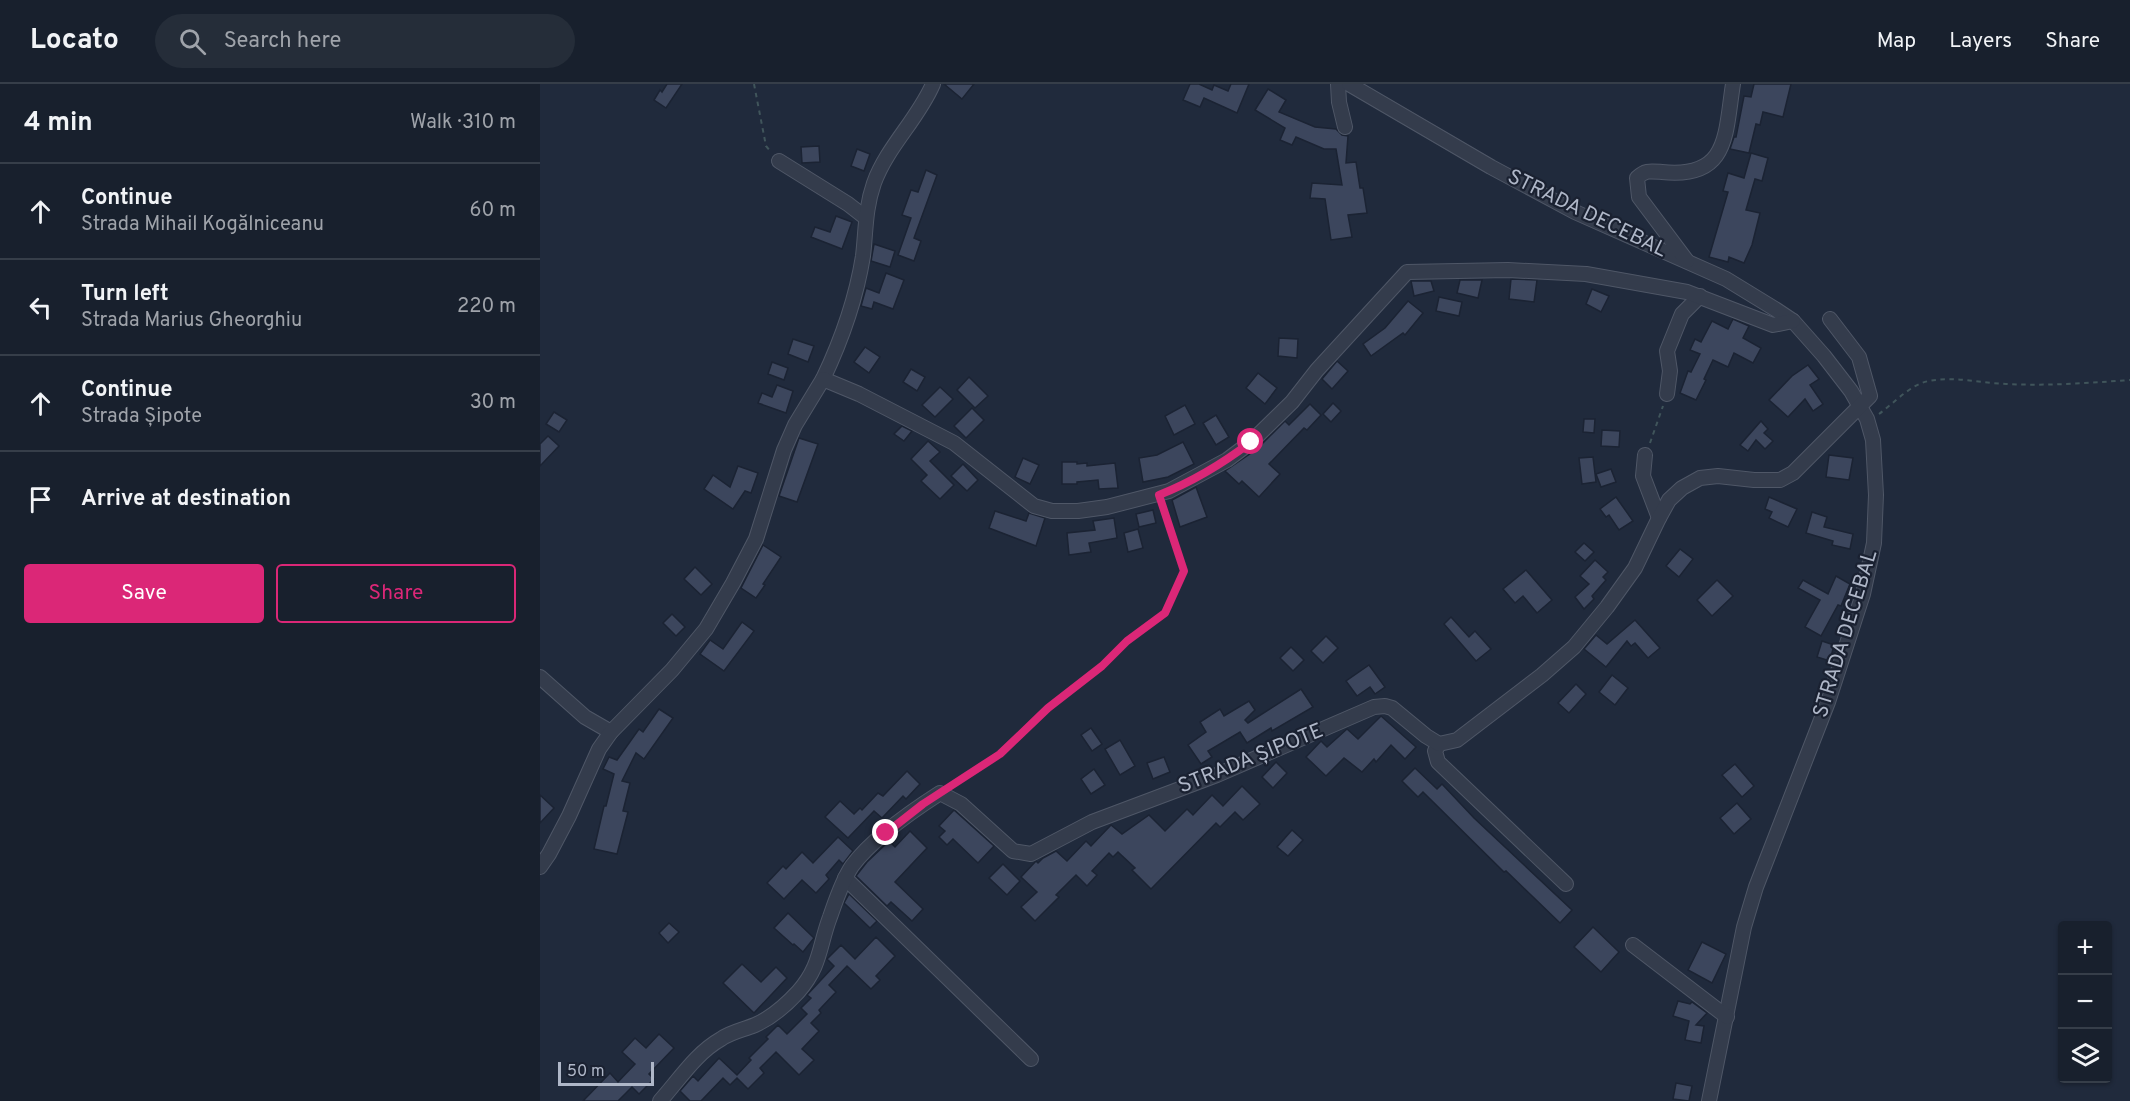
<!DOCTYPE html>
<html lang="en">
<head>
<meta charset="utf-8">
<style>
	:root { --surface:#18202d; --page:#252d39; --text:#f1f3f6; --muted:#9fa3aa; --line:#363e49; --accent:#db2777 }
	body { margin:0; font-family:Overpass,sans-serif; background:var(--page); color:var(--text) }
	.controls { position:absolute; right:18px; bottom:18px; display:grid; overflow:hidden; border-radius:6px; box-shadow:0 2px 4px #0004 }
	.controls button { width:54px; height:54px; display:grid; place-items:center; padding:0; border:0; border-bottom:2px solid var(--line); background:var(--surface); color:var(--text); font:30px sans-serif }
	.scale { position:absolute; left:18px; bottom:15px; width:96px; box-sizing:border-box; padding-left:6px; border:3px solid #afb7c8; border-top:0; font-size:16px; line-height:21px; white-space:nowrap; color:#afb7c8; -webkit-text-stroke:4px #1a2131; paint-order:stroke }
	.stop { position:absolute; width:18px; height:18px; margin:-14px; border:4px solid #db2777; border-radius:50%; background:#fff }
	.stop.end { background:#db2777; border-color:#fff; box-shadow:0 2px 6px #0008 }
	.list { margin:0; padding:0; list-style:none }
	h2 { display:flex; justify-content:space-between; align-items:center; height:78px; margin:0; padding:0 24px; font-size:26px }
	h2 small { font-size:20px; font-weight:400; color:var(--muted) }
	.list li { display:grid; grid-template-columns:39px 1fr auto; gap:18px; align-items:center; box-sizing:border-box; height:96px; padding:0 24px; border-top:2px solid var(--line) }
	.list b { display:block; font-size:22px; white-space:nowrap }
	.list p { margin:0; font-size:20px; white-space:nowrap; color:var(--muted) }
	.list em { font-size:20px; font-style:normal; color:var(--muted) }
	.actions { display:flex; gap:12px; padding:18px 24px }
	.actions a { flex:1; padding:14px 0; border:2px solid var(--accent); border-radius:6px; text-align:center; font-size:21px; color:var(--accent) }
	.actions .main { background:var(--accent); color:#fff }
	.icon { flex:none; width:33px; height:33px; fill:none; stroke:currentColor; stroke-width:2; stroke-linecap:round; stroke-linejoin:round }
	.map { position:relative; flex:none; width:1590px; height:1017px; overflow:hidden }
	header { display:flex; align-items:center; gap:36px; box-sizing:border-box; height:84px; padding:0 30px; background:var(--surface); border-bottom:2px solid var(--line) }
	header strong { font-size:28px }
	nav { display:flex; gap:33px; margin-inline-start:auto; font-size:21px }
	.search { width:420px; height:54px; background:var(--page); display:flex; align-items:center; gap:15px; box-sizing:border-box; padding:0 21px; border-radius:33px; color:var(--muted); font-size:22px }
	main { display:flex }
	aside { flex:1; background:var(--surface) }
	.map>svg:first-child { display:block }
	.building { fill:#3c465d; stroke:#1b2333; stroke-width:1.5 }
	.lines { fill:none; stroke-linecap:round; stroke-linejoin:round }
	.minor-casing { stroke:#4f5767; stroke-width:16 }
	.path { stroke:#40555b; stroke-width:2; stroke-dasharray:4.5 4.5; stroke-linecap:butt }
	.minor { stroke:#343c4c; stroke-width:14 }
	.route { stroke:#db2777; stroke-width:8 }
	.labels { text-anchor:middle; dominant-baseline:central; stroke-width:4.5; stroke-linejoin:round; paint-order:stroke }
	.street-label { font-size:21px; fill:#afb7c8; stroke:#1a2131 }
</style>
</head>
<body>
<header>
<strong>Locato</strong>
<div class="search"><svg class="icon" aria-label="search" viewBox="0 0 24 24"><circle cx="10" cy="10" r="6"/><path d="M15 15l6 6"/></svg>Search here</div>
<nav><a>Map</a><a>Layers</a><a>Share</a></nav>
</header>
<main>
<aside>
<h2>4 min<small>Walk · 310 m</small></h2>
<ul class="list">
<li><svg class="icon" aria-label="ahead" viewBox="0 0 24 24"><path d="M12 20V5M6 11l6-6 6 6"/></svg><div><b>Continue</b><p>Strada Mihail Kogălniceanu</p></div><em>60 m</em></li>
<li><svg class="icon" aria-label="left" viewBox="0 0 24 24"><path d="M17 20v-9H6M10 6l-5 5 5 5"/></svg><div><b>Turn left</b><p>Strada Marius Gheorghiu</p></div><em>220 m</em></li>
<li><svg class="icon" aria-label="ahead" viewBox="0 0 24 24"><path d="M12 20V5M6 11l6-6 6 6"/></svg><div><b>Continue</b><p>Strada Șipote</p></div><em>30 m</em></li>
<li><svg class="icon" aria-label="arrive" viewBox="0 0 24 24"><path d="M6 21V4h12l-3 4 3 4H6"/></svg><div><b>Arrive at destination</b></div></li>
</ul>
<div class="actions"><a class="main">Save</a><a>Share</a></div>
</aside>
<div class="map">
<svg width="1590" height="1017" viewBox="0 0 1590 1017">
	<rect width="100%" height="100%" fill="#202a3c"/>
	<g class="building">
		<polygon points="127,0 142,0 126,24 114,16 120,6 122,8"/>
		<polygon points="404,0 434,0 422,15"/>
		<polygon points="650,0 659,0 672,6 674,1 688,7 691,0 709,0 697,29 664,14 660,23 643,16"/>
		<polygon points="1214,0 1251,0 1243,33 1223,28 1220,41 1216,40 1209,69 1190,65 1194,53 1196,53 1204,12 1211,13"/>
		<polygon points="728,5 746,16 739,28 775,43 796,45 802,51 808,52 806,79 816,78 820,104 823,104 827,129 808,131 812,153 791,156 785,115 770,114 772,99 802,101 796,65 784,65 756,53 752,61 740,56 745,44 715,26"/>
		<polygon points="279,62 280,78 262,79 261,63"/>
		<polygon points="317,65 330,70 324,87 311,82"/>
		<polygon points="1211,69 1228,74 1222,97 1215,95 1206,126 1220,129 1212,161 1204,179 1189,173 1188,178 1169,173 1188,108 1183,107 1188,89 1204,94"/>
		<polygon points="386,86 397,91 374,154 381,157 374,177 358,171 371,134 362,131 371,106 378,108"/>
		<polygon points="296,132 312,138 302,165 271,153 275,143 290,148"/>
		<polygon points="334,160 355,167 350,183 331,177"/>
		<polygon points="346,189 364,196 353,225 334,218 332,225 321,222 326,204 339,209"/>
		<polygon points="971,195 997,196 994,218 969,215"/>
		<polygon points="920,196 942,196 938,214 917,209"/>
		<polygon points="871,197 891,197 894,207 874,212"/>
		<polygon points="1052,205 1069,212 1061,228 1046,220"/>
		<polygon points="899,213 922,218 919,232 896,227"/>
		<polygon points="868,217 883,229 865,251 863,249 831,272 823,260 845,244"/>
		<polygon points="1193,235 1209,242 1203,254 1221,264 1213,279 1194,269 1188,283 1173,276 1164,295 1166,296 1156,316 1140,309 1148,287 1151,288 1160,270 1150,266 1155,255 1161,258 1172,237 1188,245"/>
		<polygon points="739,254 758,255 757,274 738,272"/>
		<polygon points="253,255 274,262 268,278 248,270"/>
		<polygon points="325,263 340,273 329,289 314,278"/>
		<polygon points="797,277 808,287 792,305 782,295"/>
		<polygon points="232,278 248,284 244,296 228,290"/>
		<polygon points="1268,281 1279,295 1270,301 1283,320 1273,327 1265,315 1248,333 1229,316 1252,292"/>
		<polygon points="371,285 385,293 377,307 363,298"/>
		<polygon points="718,289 737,304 725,320 706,304"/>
		<polygon points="429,293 448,312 435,324 417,306"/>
		<polygon points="237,301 253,307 246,329 218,319 222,309 232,313"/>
		<polygon points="400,303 413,315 395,333 382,321"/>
		<polygon points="793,319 801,327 791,338 783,330"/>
		<polygon points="770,320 781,331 767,346 764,344 729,380 740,390 719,413 702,397 699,400 685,387 717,365 745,337 749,341"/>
		<polygon points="645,321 655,340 634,351 625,332"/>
		<polygon points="432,324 444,336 426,354 414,342"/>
		<polygon points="14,328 27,336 19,348 6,340"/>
		<polygon points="676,331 689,353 676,361 663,339"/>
		<polygon points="1044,335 1055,335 1054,349 1043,348"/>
		<polygon points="1221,337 1228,345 1224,349 1233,357 1225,365 1216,356 1208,367 1200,361"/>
		<polygon points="362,342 372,347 364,357 354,350"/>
		<polygon points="1062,346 1080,347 1079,363 1061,362"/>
		<polygon points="8,352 19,362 0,382 0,360"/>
		<polygon points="259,354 278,360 257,418 239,412"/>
		<polygon points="388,357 400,368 390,377 414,401 400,415 381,397 387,391 371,375"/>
		<polygon points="643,358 654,380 628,393 603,398 599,374 617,371"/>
		<polygon points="1289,371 1313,374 1309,396 1286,393"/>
		<polygon points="1053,373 1056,398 1042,400 1039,374"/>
		<polygon points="483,374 499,381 490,400 475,393"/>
		<polygon points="522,378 537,378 537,380 547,379 547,382 575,379 578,404 559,405 558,396 537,398 537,400 522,400"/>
		<polygon points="423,380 438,396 427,407 411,392"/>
		<polygon points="198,382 218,389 211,409 205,407 193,425 164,405 173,391 190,403"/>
		<polygon points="1071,385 1076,398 1061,403 1056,390"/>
		<polygon points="656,403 667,433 640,443 632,416"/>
		<polygon points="1076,413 1093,437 1079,446 1069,431 1066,433 1060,425"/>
		<polygon points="1229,413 1257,425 1248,443 1229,434 1232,428 1225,425"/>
		<polygon points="613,426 616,439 599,443 596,430"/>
		<polygon points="455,427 486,437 489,429 505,434 496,462 449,444"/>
		<polygon points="1272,428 1287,433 1284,443 1313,450 1310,465 1292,461 1293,457 1266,449"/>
		<polygon points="574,434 577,454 549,459 551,468 529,471 527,449 555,446 553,437"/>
		<polygon points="598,445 603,464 588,468 584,449"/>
		<polygon points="1044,459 1054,468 1045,477 1035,468"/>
		<polygon points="223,461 241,473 223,500 225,501 216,514 201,504"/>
		<polygon points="1140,465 1153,475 1139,493 1126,482"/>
		<polygon points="1055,476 1068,488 1063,493 1066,496 1052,512 1054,515 1044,525 1035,513 1049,500 1040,492"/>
		<polygon points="155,483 172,500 161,511 144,495"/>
		<polygon points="986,486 1012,516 997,529 983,512 975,519 963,505"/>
		<polygon points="1296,492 1310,500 1301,522 1298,521 1281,552 1265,543 1280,516 1258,504 1263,496 1288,510"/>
		<polygon points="1177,496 1193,512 1172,532 1157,516"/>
		<polygon points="132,530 145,543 136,552 123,539"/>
		<polygon points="911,533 929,553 935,547 951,565 936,577 904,540"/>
		<polygon points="1095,536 1120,564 1108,574 1095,559 1091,562 1087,557 1066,583 1044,565 1056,551 1067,560"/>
		<polygon points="202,538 214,547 184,587 160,570 170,556 183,565"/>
		<polygon points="786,552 798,564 783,579 771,567"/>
		<polygon points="1282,557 1294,561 1290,577 1277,573"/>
		<polygon points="751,563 764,576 753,587 740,574"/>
		<polygon points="829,581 845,603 835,610 830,603 817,612 806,597"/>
		<polygon points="1072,591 1088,604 1075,621 1059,608"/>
		<polygon points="1036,600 1046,610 1029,629 1018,619"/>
		<polygon points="761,605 773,623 732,647 731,644 707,659 700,648 668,667 672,673 661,680 648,661 666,648 660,638 680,625 684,632 709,617 715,626 705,636 708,639"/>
		<polygon points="119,625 133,634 104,675 96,669 82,697 90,699 83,727 88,728 77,770 54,765 64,722 66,722 74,690 63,685 69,673 77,676 99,645 103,648"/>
		<polygon points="841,632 876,663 865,675 851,661 836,678 834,675 822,688 804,674 786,692 766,673 781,657 787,663 807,645 818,655"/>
		<polygon points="551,644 562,660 552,667 541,651"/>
		<polygon points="580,656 595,682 580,691 565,665"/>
		<polygon points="624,673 630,688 613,695 607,679"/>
		<polygon points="736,678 747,689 733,704 722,693"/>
		<polygon points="1195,680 1214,702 1202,713 1182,691"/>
		<polygon points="875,684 897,705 902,700 934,734 1032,826 1020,839 966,787 964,788 883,708 878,713 862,697"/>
		<polygon points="554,685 565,701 551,710 541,695"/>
		<polygon points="367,687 380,700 366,715 363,712 342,734 334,727 308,754 285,733 300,717 314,730 320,724 322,726 338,709 343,712"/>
		<polygon points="702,702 720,720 703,736 695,728 680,743 676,739 611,805 592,786 595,784 578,768 573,773 569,769 552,787 557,791 547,802 536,791 516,811 519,813 495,837 481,823 497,808 481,793 496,777 498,779 503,774 516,767 527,777 546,757 551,762 571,741 582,750 609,731 625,747 647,725 653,731 672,711 683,722"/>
		<polygon points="0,711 14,724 0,739"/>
		<polygon points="1197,719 1211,735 1194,750 1180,734"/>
		<polygon points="414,726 454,762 438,779 413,755 407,761 399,753 405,747 399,742"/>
		<polygon points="752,746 763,756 748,772 737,763"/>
		<polygon points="370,747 387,764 355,798 383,825 372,837 351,818 347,822 316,792 327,778 347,759 349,757 355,763"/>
		<polygon points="298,753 313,767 303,780 299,776 286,791 289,795 276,809 262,796 244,815 227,799 243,782 246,785 262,768 273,779"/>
		<polygon points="463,780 480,797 467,811 449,794"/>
		<polygon points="309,810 337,837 330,844 304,819"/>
		<polygon points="248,829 274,854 263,868 254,860 253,861 234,844"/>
		<polygon points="129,839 139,848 128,859 119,849"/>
		<polygon points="1053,843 1079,868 1061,888 1034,863"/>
		<polygon points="336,853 355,872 336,892 340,896 331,905 307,882 289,901 296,908 279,926 281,929 271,939 279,947 262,965 274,976 259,991 236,968 220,984 224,989 208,1005 197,994 190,1001 183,994 161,1017 150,1017 140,1007 153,992 158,997 179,974 197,991 211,976 209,974 228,955 226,953 238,941 247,950 267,930 261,924 271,914 267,911 294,882 287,875 301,861 315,875"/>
		<polygon points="1162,858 1186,870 1172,899 1148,886"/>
		<polygon points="202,880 221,898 236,883 247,894 214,929 183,899"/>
		<polygon points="1138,917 1150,920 1152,918 1167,929 1156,941 1164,942 1161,959 1145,956 1149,937 1133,932"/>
		<polygon points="119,950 134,964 109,990 114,995 99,1010 92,1003 78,1017 43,1017 70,989 78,998 95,980 82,968 95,954 106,964"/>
		<polygon points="1136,999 1152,1002 1149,1017 1133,1015"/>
	</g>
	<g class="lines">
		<defs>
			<g id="minor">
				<polyline points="798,0 799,18 805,43"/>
				<polyline points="809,0 951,83 1035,128 1186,195 1235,225 1253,237 1284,272 1311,307 1327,335 1333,356 1336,411 1334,459 1323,510 1288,618 1216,803 1204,843 1169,1017"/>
				<polyline points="239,77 308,120 326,134"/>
				<path d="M1147,177L1099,113L1097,94C1105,86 1110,87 1122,88C1189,95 1185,51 1193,0"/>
				<path d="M283,295C302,255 316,216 323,172C326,146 325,125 334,99C347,63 378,35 393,0"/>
				<polyline points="1127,310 1130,287 1127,267 1142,230 1160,212"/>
				<polyline points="1105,371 1103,392 1119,434"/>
				<polyline points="0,593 45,633 71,648"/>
				<polyline points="899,660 895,667 898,678 1026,800"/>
				<polyline points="0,783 9,770 29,732 59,665 71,648 132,586 166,545 193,499 216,455 244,366 255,341 283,295 319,310 414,359 494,422 512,427 538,427 567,423 629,407 687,376 711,358 752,318 777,286 867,188 968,186 1046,190 1147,208 1233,241 1253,237"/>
				<polyline points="305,794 491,975"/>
				<polyline points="1093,861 1187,933"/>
				<path d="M120,1017C139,996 156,969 181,955C191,948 203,946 215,941C231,934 246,921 258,908C281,882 279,862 290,833C296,816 302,797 312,782C332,755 372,727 400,709L421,720L473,767L491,770L552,738L677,691L834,623L845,622L852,624L886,652L899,660L917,656L1002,591L1034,563L1067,523L1095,484L1119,434L1129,416L1142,404L1160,394L1178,392L1214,396H1240L1253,389L1330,312L1319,273L1290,235"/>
			</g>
		</defs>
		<use href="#minor" class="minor-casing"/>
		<g class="path">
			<polyline points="214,0 226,62 231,68"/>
			<path d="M1339,330C1354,319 1371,300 1389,297C1414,292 1441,299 1466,300C1508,302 1549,299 1590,296"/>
			<polyline points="1110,359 1123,322"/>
			<polyline points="413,700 460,670 508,624 562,582 587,557 625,529 644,487 622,422"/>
		</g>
		<use href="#minor" class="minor"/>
	</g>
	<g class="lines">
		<path class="route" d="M346,749L383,720L460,670L508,624L562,582L587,557L625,529L644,487L619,411C652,398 682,380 711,358"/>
	</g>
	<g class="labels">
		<g class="street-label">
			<text transform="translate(1047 130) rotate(26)">STRADA DECEBAL</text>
			<text transform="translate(1306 550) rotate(-73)">STRADA DECEBAL</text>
			<text transform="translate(711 675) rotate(-22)">STRADA ȘIPOTE</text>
		</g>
	</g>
</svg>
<div class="controls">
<button>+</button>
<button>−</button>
<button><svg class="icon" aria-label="layers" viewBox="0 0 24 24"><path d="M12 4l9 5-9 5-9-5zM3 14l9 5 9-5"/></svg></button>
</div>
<div class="scale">50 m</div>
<div class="stop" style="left:711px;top:358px"></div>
<div class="stop end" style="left:346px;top:749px"></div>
</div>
</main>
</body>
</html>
